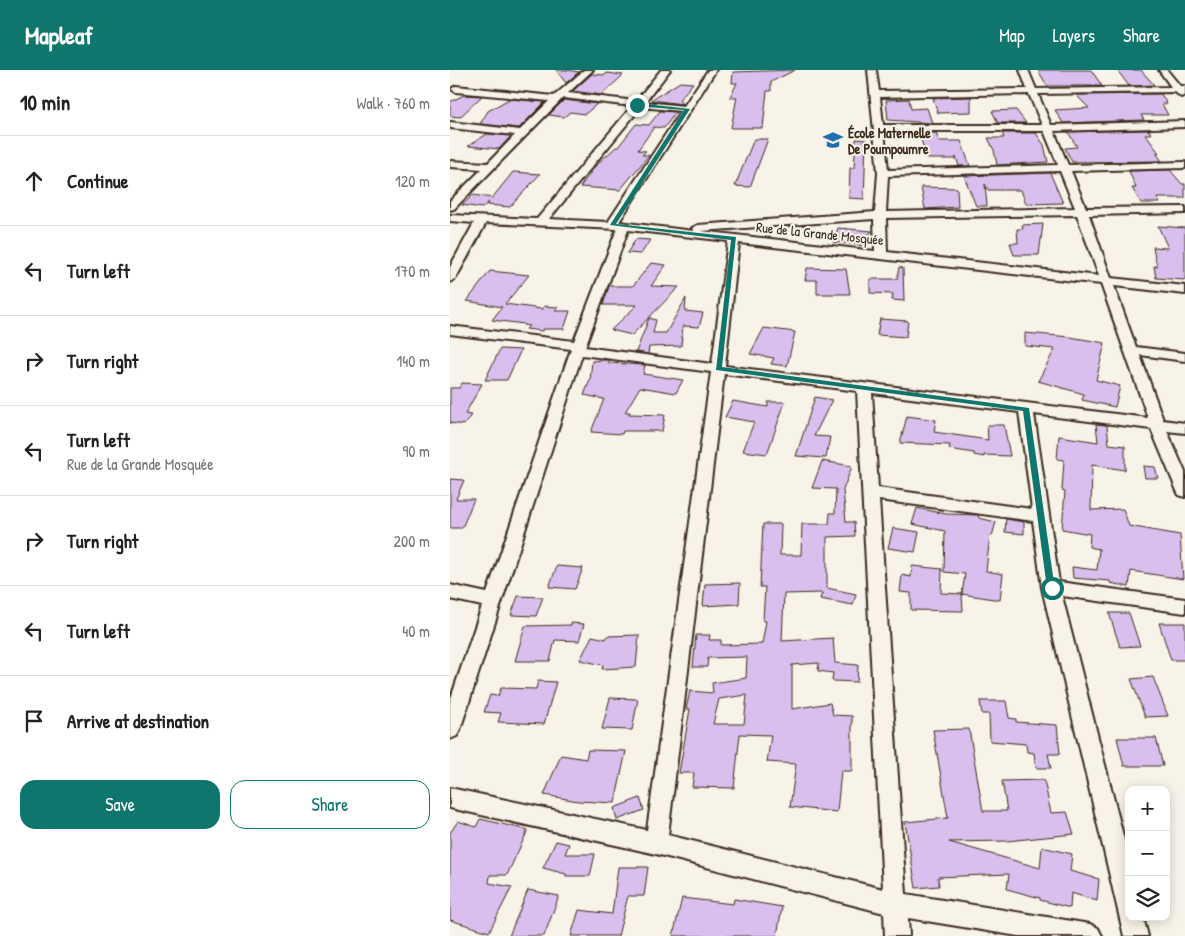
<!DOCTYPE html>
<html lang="en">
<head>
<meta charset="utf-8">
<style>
	:root { --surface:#fff; --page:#f6f6f6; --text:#222; --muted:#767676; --line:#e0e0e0; --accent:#0f766e }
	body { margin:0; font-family:"Patrick Hand",sans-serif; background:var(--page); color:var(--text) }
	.controls { position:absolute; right:15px; bottom:15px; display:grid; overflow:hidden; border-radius:10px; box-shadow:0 2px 12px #0003 }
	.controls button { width:45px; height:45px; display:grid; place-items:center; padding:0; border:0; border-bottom:1px solid var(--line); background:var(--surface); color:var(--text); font:25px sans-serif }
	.stop { position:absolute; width:15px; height:15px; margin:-11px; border:4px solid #0f766e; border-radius:50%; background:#fff }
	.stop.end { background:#0f766e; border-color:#fff; box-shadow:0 1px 5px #0008 }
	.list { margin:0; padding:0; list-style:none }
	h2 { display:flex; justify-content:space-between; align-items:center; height:65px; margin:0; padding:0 20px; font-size:21px }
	h2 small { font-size:16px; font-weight:400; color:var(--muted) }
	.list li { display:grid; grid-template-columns:32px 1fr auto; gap:15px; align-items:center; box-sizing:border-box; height:90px; padding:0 20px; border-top:1px solid var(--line) }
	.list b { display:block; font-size:19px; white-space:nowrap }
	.list p { margin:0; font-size:16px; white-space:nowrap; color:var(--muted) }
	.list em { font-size:16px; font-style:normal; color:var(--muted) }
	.actions { display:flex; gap:10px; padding:15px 20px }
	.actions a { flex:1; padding:11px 0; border:1px solid var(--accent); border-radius:15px; text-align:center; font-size:18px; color:var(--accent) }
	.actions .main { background:var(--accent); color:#fff }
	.icon { flex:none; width:28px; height:28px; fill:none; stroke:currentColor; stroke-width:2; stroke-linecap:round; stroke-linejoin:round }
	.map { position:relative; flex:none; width:735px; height:866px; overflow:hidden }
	header { display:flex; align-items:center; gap:30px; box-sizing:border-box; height:70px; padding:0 25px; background:var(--accent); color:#fff }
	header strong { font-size:24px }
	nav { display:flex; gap:28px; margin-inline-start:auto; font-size:18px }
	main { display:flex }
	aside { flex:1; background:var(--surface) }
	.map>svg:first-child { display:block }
	.building { fill:#d9bfed; stroke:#3b2a1e; fill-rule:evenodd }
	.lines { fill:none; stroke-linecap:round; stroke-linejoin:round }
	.minor-casing { stroke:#3b2a1e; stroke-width:4 }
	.minor { fill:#f7f3e8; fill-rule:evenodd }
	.route { fill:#0f766e }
	.labels { text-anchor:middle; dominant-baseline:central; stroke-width:4; stroke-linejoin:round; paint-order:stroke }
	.far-poi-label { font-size:14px; font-weight:bold; fill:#3b2a1e; stroke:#f7f3e8; text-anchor:start }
	.far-street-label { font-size:14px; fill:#3b2a1e; stroke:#f7f3e8 }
</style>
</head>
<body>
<header>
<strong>Mapleaf</strong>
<nav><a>Map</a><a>Layers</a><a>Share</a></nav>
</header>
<main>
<aside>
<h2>10 min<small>Walk · 760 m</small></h2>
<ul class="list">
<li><svg class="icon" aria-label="ahead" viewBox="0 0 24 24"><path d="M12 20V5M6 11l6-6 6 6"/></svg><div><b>Continue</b></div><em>120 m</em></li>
<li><svg class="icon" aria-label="left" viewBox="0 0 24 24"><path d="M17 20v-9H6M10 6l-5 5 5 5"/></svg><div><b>Turn left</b></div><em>170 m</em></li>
<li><svg class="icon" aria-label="right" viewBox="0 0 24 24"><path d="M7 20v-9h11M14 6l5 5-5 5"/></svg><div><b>Turn right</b></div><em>140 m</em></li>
<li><svg class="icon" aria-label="left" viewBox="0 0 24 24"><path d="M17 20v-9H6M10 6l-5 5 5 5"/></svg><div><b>Turn left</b><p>Rue de la Grande Mosquée</p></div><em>90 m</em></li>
<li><svg class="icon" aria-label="right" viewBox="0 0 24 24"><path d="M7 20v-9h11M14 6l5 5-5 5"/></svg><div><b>Turn right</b></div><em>200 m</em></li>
<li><svg class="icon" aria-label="left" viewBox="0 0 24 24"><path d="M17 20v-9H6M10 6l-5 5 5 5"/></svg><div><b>Turn left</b></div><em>40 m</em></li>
<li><svg class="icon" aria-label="arrive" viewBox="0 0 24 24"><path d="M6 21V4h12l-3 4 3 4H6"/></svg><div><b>Arrive at destination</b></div></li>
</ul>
<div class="actions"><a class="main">Save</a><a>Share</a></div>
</aside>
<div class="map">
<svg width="735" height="866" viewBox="0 0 735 866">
	<rect width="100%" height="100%" fill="#f7f3e8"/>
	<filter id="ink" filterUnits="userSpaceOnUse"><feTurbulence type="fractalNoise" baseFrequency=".02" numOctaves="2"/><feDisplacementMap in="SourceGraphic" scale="10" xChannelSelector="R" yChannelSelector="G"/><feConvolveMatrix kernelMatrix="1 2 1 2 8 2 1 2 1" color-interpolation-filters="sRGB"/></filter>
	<g filter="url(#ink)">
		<g class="building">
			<polygon points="106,0 117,0 129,2 116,13"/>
			<polygon points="345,0 321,12 321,21 317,21 313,58 281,58 287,27 280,27 287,13 282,13 283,2"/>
			<polygon points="588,0 641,0 652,16 597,16"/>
			<polygon points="667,0 691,0 704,15 679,16"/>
			<polygon points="157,3 173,5 152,25 123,21 142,4 155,5"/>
			<polygon points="230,12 243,13 229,30 232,34 201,30"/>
			<polygon points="711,24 717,34 712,34 718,45 691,45 694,50 613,53 605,40 639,38 626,25"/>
			<polygon points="14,25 32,26 10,47 0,46 0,32"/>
			<polygon points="521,27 521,42 488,43 483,28"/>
			<polygon points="59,29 95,32 69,58 30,54 38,41"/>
			<polygon points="459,29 461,39 477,38 482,53 438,50 436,30"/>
			<polygon points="114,30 147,34 135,44 120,42 114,47 99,45"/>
			<polygon points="566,40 576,53 548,53 542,41"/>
			<polygon points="210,41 226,42 214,58 204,57 188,80 196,81 192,85 199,85 170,120 130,117 146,95 166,77 168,77 186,54 199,55"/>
			<polygon points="699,60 701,64 695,64 709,83 706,83 712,91 622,92 615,78 627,77 618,62"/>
			<polygon points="469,63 486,63 489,71 511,71 520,96 509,96 506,87 506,89 477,89"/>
			<polygon points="552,63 586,63 594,75 598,92 547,95 544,80 538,68 554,68"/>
			<polygon points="37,64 61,66 49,79 18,76"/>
			<polygon points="304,69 318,69 300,117 285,116"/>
			<polygon points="406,69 416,70 414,129 399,128 400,98 404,98"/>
			<polygon points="720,100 732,114 735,114 735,128 707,128 710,133 691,133 682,118 686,118 679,101"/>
			<polygon points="63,102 90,104 60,137 37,135 39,132 32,138 12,135 23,125 42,128"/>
			<polygon points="600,103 613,133 576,134 571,120 538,120 535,114 537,136 526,136 514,106"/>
			<polygon points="471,117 507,118 508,137 475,139"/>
			<polygon points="593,154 589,185 564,185 560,173 568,173 567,159 573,159 572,155"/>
			<polygon points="708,156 735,158 735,210 706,208 704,196 707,197 703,177 718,178"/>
			<polygon points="388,158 422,161 411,176 401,172 401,174 383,172"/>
			<polygon points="186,169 200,170 191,184 177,183"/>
			<polygon points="201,193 216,195 201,216 229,217 182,265 161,260 187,235 153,235 159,216 183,216"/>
			<polygon points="449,197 453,198 454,231 442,230 443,224 420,223 420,209 447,209"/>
			<polygon points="357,198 396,199 400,224 367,224 367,210 355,210"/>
			<polygon points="40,201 79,205 55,234 92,239 94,236 108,237 105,241 120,241 114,259 93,259 92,261 76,259 79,256 73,255 74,254 42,250 52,237 17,231"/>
			<polygon points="236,228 235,241 253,243 249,257 233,256 231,276 199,277 198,284 186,282 199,248 206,250 203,263 216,263"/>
			<polygon points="430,249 458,251 456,267 427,265"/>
			<polygon points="314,258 345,262 337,296 321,294 324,288 300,284"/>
			<polygon points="575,263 620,267 655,273 646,310 670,316 665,337 632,330 634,324 588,311 605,279 575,276"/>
			<polygon points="50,279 71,280 57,310 35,310"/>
			<polygon points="155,290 159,290 159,293 195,295 193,304 233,310 226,323 190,317 175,342 180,342 179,344 215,345 212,361 173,361 172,364 141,362 154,329 134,325 140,310 142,291"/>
			<polygon points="12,313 32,314 15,344 21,345 14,355 0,353 0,318 9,318"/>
			<polygon points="365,327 382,330 364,366 380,367 376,388 346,386"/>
			<polygon points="283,331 318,337 318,332 335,332 317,384 293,381 304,352 275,347"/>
			<polygon points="457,346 486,350 484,362 538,370 537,355 554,355 560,386 534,385 534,387 524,385 524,383 499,379 500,375 450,373"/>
			<polygon points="646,354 657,355 659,374 675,376 675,400 642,395 641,440 673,439 679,456 730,465 733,509 681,501 679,517 660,513 660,511 623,508 622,497 647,500 649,479 639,477 640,464 612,459 615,421 612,420 614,390 607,389 609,366 648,372"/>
			<path d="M372,391L402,396L393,420L396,452H404L405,466L377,467V518L406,524L403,535L370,529L372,523L334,524L332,571L383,568L385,593L408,595L407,612L382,611L383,603L368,601L369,593L342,595V639L380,633L383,645L402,646V701H391L387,742L340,737L346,694L317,692L321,665L290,664L284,718L242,717L244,703H229L240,639H236L240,621L263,623L262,613L296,608L297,587L258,588L257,597H243L246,565H260L259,570H271V575L312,574L316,551H313L315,517H310L313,454H331L330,485H351L352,454H379L380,443H385L386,419L362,418ZM297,625L294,654H263L269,629Z"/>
			<polygon points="693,396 705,397 708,408 695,408"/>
			<polygon points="0,409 14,410 6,429 24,429 12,458 0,458"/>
			<polygon points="467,438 496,444 528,445 529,448 546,452 542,466 540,465 536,501 553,504 550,530 512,524 515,504 494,502 495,461 462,454"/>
			<polygon points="556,449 574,452 574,464 555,462"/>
			<polygon points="443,458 469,462 465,482 438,478"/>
			<polygon points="107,496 133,498 125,519 99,517"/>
			<polygon points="462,496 492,499 491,523 512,524 513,541 461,540 461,523 450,522 452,505 461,507"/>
			<polygon points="290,513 289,534 253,536 255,514"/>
			<polygon points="68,526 93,527 86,546 61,545"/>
			<polygon points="659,543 679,543 690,576 670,577"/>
			<polygon points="121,553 134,554 129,571 105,570 100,591 65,591 75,556 121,555"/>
			<polygon points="709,553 735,553 735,590 721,590"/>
			<polygon points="189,565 186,597 152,599 153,595 130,590 142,566 156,569 157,566"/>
			<polygon points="703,607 718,646 695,647 681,609"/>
			<polygon points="88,611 106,612 94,654 48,652 51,643 34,642 40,625 48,626 51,618 86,619"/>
			<polygon points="160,628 188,629 182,660 152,659"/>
			<polygon points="530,631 556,631 559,648 566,649 566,652 607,655 610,684 598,684 601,698 586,698 584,683 577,682 576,674 540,671 539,644 532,644"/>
			<polygon points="519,659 533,741 557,741 552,711 594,710 601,743 617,742 624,764 557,771 499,772 590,798 592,777 622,784 620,801 649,809 647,831 621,823 620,838 590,830 590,828 557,819 559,804 488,807 489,816 466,818 455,752 498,748 483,660"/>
			<polygon points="667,668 706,668 713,696 674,696"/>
			<polygon points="138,680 176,681 165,733 128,731 94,725 111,685 136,689"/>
			<polygon points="190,728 194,740 167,750 164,738"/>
			<polygon points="30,749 78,760 57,805 40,805 39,813 62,817 39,862 0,850 0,763 8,751 26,757"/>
			<polygon points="106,771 119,774 115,784 145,784 140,806 116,806 116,804 93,798"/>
			<polygon points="168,797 198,797 194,826 178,826 168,866 121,866 129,840 162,844"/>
			<polygon points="78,820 109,826 94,866 59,866"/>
			<polygon points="232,828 283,834 284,829 332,837 327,866 223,866"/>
		</g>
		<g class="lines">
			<defs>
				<path id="minor" d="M134,0H143L118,23L186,31L211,0H220L195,32L234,36L258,0H266L169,152L244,161L242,158L248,155L425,142L428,103L418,0H426L429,21L577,19L570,0H578L586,19L721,17L709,0H717L730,16H735V25L731,27L725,22L588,24L601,55L735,51V57L604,61L618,95L735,92V98L621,101L636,138L735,137V143L639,145L661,208L735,216V224L664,216L686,277L735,283V291L690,285L713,350L735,353V363L717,361L735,402V427L729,425L727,421L701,359L584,344L609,512L735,529V543L612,526L679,789V847H693L698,866H674L592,518L583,451L429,430L456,824L640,854L648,858L652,866H568L458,848L459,866H435L434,843L206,784L0,738V718L197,760L261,302L132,285L10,660L7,666L0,669V631L32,536L0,529V515L37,523L121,279L0,264V256L124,271L167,159L36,153L6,208L0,212V197L24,153L0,151V145L87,149L182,36L113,28L4,139L0,140V131L32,99L0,97V91L38,93L65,65L0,58V52L70,60L99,31L6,22L1,19L6,16L104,26ZM579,24L592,55H433L430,27ZM191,37L231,41L158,152L99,149ZM434,61H594L608,95L438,100ZM610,101L625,138L436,142L438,106ZM627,145L649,206L437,182L436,148ZM424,149L425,181L251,161ZM178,160L278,171L262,294L135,277ZM289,173L651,214L698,348L275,296ZM274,304L407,321L433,819L218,765ZM422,323L569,342L582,439L428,418Z"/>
			</defs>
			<use href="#minor" class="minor-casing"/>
			<use href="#minor" class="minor"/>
		</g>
	</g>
	<polygon class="route" points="187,33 240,39 166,154 286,167 272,297 579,338 605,520 602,521 597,518 573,341 266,300 281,170 160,155 234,40 185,36"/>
	<defs>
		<symbol id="school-bare" viewBox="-9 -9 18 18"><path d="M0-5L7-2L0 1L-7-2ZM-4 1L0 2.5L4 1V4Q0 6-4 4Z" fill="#1f6fb2" stroke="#f7f3e8" stroke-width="2.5" paint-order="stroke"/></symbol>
	</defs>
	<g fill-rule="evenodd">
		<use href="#school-bare" x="369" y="56" width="28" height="28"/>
	</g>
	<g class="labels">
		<g class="far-poi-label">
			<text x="398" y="62">École Maternelle<tspan x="398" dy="16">De Poumpoumre</tspan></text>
		</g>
		<g class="far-street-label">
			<text transform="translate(370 163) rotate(6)">Rue de la Grande Mosquée</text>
		</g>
	</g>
</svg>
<div class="controls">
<button>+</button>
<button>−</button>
<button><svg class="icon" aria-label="layers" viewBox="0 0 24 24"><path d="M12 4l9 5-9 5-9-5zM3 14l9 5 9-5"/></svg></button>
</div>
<div class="stop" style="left:602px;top:518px"></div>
<div class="stop end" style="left:187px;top:35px"></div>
</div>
</main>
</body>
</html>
